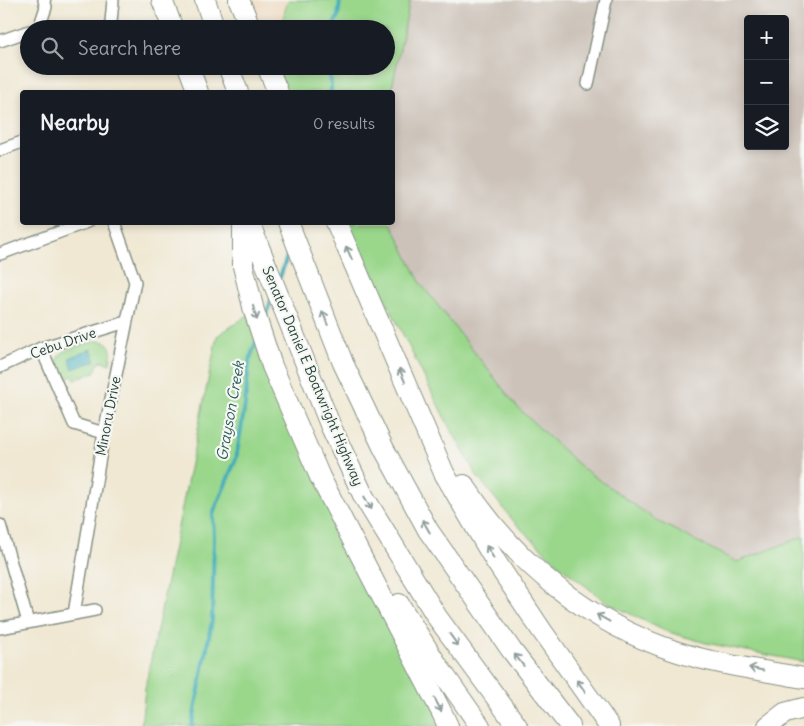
<!DOCTYPE html>
<html lang="en">
<head>
<meta charset="utf-8">
<style>
	:root { --surface:#171b24; --page:#20242c; --text:#f1f3f6; --muted:#9ea1a6; --line:#363941 }
	body { margin:0; font-family:Delius,sans-serif; background:var(--page); color:var(--text) }
	.controls { position:absolute; right:15px; top:15px; display:grid; overflow:hidden; border-radius:5px; box-shadow:0 2px 8px #0003 }
	.controls button { width:45px; height:45px; display:grid; place-items:center; padding:0; border:0; border-bottom:1px solid var(--line); background:var(--surface); color:var(--text); font:25px sans-serif }
	.list { margin:0; padding:0; list-style:none }
	h2 { display:flex; justify-content:space-between; align-items:center; height:65px; margin:0; padding:0 20px; font-size:21px }
	h2 small { font-size:16px; font-weight:400; color:var(--muted) }
	.icon { flex:none; width:28px; height:28px; fill:none; stroke:currentColor; stroke-width:2; stroke-linecap:round; stroke-linejoin:round }
	.map { position:relative; flex:none; width:804px; height:726px; overflow:hidden }
	.search { position:absolute; background:var(--surface); box-shadow:0 2px 8px #0003; left:20px; top:20px; width:375px; height:55px; display:flex; align-items:center; gap:12px; box-sizing:border-box; padding:0 18px; border-radius:28px; color:var(--muted); font-size:19px }
	.panel { position:absolute; background:var(--surface); box-shadow:0 2px 8px #0003; left:20px; top:90px; width:375px; height:135px; border-radius:5px }
	.map>svg:first-child { display:block }
	.built { fill:#edd7bb }
	.industrial { fill:#ccc2b9; fill-rule:evenodd }
	.green { fill:#9ad78b; stroke:#5c8a60 }
	.water { fill:#3aaab8; stroke:#2c7476 }
	.lines { fill:none; stroke-linecap:round; stroke-linejoin:round }
	.stream { stroke:#3aaab8; stroke-width:4 }
	.minor-casing { stroke:#889284; stroke-width:14 }
	.motorway-casing { stroke:#889284; stroke-width:22 }
	.minor { stroke:#fff; stroke-width:11 }
	.motorway { stroke:#fff; stroke-width:20 }
	.oneway { stroke:#8f9e9a }
	.labels { text-anchor:middle; dominant-baseline:central; stroke-width:4.5; stroke-linejoin:round; paint-order:stroke }
	.street-label { font-size:14px; fill:#1f3d34; stroke:#f6f6f2 }
	.water-label { font-size:15px; font-style:italic; fill:#275e5c; stroke:#f6f6f2 }
</style>
</head>
<body>
<div class="map">
<svg width="804" height="726" viewBox="0 0 804 726">
	<rect width="100%" height="100%" fill="#f6f6f2"/>
	<filter id="ink" filterUnits="userSpaceOnUse"><feTurbulence type="fractalNoise" baseFrequency=".02" numOctaves="2"/><feDisplacementMap in="SourceGraphic" scale="10" xChannelSelector="R" yChannelSelector="G"/><feConvolveMatrix kernelMatrix="1 2 1 2 8 2 1 2 1" color-interpolation-filters="sRGB"/></filter>
	<filter id="wash" filterUnits="userSpaceOnUse"><feTurbulence type="fractalNoise" baseFrequency=".0096" numOctaves="4" result="noise"/><feDisplacementMap in="SourceGraphic" scale="20" xChannelSelector="R" yChannelSelector="G"/><feGaussianBlur stdDeviation="1.12" result="paint"/><feColorMatrix in="noise" values="0 0 0 0 0 0 0 0 0 0 0 0 0 0 0 0 0 1.4 0 .05"/><feComposite in="paint" operator="in"/></filter>
	<g filter="url(#wash)">
		<rect width="100%" height="100%" fill="#f0e8d3"/>
		<polygon class="built" points="239,0 288,0 280,29 251,29"/>
		<path class="industrial" d="M410,0H804V536L737,562L657,521L581,467L518,408L421,284L391,223L392,222V92H391ZM748,19H785V146H748Z"/>
		<g class="green">
			<polygon points="288,0 410,0 391,92 278,92 269,66 386,66 386,29 280,29"/>
			<polygon points="336,223 391,223 421,284 518,408 581,467 657,521 737,562 804,536 804,662 706,643 665,631 606,602 560,566 515,523 477,476 443,415 352,232 346,245"/>
			<polygon points="254,311 272,366 448,726 141,726 145,689 217,336"/>
			<path d="M95,341C113,340 112,350 110,364L102,361L97,366L95,372L75,380L73,376L62,380C60,374 56,367 57,360C59,349 86,344 95,341Z"/>
		</g>
		<polygon class="water" points="91,349 96,361 73,369 69,358"/>
		<g class="lines">
			<g class="stream">
				<polyline points="331,29 338,17 340,0"/>
				<polyline points="328,66 331,83 331,92"/>
				<polyline points="280,277 290,248"/>
				<polyline points="265,319 271,300"/>
				<polyline points="192,726 212,621 214,538 213,514 236,459 245,405 249,361 256,342"/>
			</g>
		</g>
	</g>
	<g filter="url(#ink)">
		<g class="lines">
			<defs>
				<g id="minor">
					<polyline points="111,22 113,0"/>
					<polyline points="36,29 39,28 46,7 44,0"/>
					<polyline points="0,41 29,31"/>
					<polyline points="588,84 606,0"/>
					<polyline points="0,150 22,142"/>
					<polyline points="0,254 87,222"/>
					<polyline points="41,348 74,424 104,433"/>
					<polyline points="0,367 41,348 126,322"/>
					<polyline points="0,525 28,622"/>
					<polyline points="74,614 104,433 135,282 114,222"/>
					<polyline points="0,628 95,610"/>
				</g>
				<g id="motorway">
					<polyline points="162,0 173,29"/>
					<polyline points="205,0 215,29"/>
					<polyline points="239,0 251,29"/>
					<polyline points="188,66 198,92"/>
					<polyline points="228,66 238,92"/>
					<polyline points="267,66 278,92"/>
					<polyline points="243,222 243,266 254,311 272,366 320,477 442,713 448,726"/>
					<polyline points="249,222 331,427 364,497 437,617 517,726"/>
					<polyline points="288,222 343,363 384,449 428,530 512,651 570,726"/>
					<polyline points="336,222 444,473 496,562 542,631 609,726"/>
					<path d="M464,485C514,562 589,624 678,652C718,665 762,670 804,678"/>
					<polyline points="399,604 438,666 480,726"/>
					<polyline points="768,726 785,713 804,708"/>
				</g>
			</defs>
			<use href="#minor" class="minor-casing"/>
			<use href="#motorway" class="motorway-casing"/>
			<use href="#minor" class="minor"/>
			<use href="#motorway" class="motorway"/>
		</g>
		<defs><path id="oneway-shaft" d="M-6 0H5M1.5-3L5.5 0L1.5 3" fill="none" stroke-width="1.6" stroke-linecap="round" stroke-linejoin="round" transform="scale(1.25)"/></defs>
		<g class="oneway">
			<use href="#oneway-shaft" transform="translate(349 253) rotate(-114)"/>
			<use href="#oneway-shaft" transform="translate(255 313) rotate(74)"/>
			<use href="#oneway-shaft" transform="translate(325 318) rotate(-111)"/>
			<use href="#oneway-shaft" transform="translate(402 375) rotate(-113)"/>
			<use href="#oneway-shaft" transform="translate(368 503) rotate(60)"/>
			<use href="#oneway-shaft" transform="translate(426 526) rotate(-120)"/>
			<use href="#oneway-shaft" transform="translate(490 552) rotate(-121)"/>
			<use href="#oneway-shaft" transform="translate(603 618) rotate(-151)"/>
			<use href="#oneway-shaft" transform="translate(454 640) rotate(54)"/>
			<use href="#oneway-shaft" transform="translate(519 660) rotate(-128)"/>
			<use href="#oneway-shaft" transform="translate(756 669) rotate(-169)"/>
			<use href="#oneway-shaft" transform="translate(581 686) rotate(-126)"/>
			<use href="#oneway-shaft" transform="translate(438 705) rotate(63)"/>
		</g>
	</g>
	<g class="labels">
		<g class="street-label">
			<text transform="translate(63 343) rotate(-19)">Cebu Drive</text>
			<text transform="translate(313 376) rotate(67)">Senator Daniel E Boatwright Highway</text>
			<text transform="translate(108 416) rotate(-79)">Minoru Drive</text>
		</g>
		<g class="water-label">
			<text transform="translate(230 411) rotate(-80)">Grayson Creek</text>
		</g>
	</g>
</svg>
<div class="controls">
<button>+</button>
<button>−</button>
<button><svg class="icon" aria-label="layers" viewBox="0 0 24 24"><path d="M12 4l9 5-9 5-9-5zM3 14l9 5 9-5"/></svg></button>
</div>
<div class="search"><svg class="icon" aria-label="search" viewBox="0 0 24 24"><circle cx="10" cy="10" r="6"/><path d="M15 15l6 6"/></svg>Search here</div>
<section class="panel">
<h2>Nearby<small>0 results</small></h2>
<ul class="list">
</ul>
</section>
</div>
</body>
</html>
